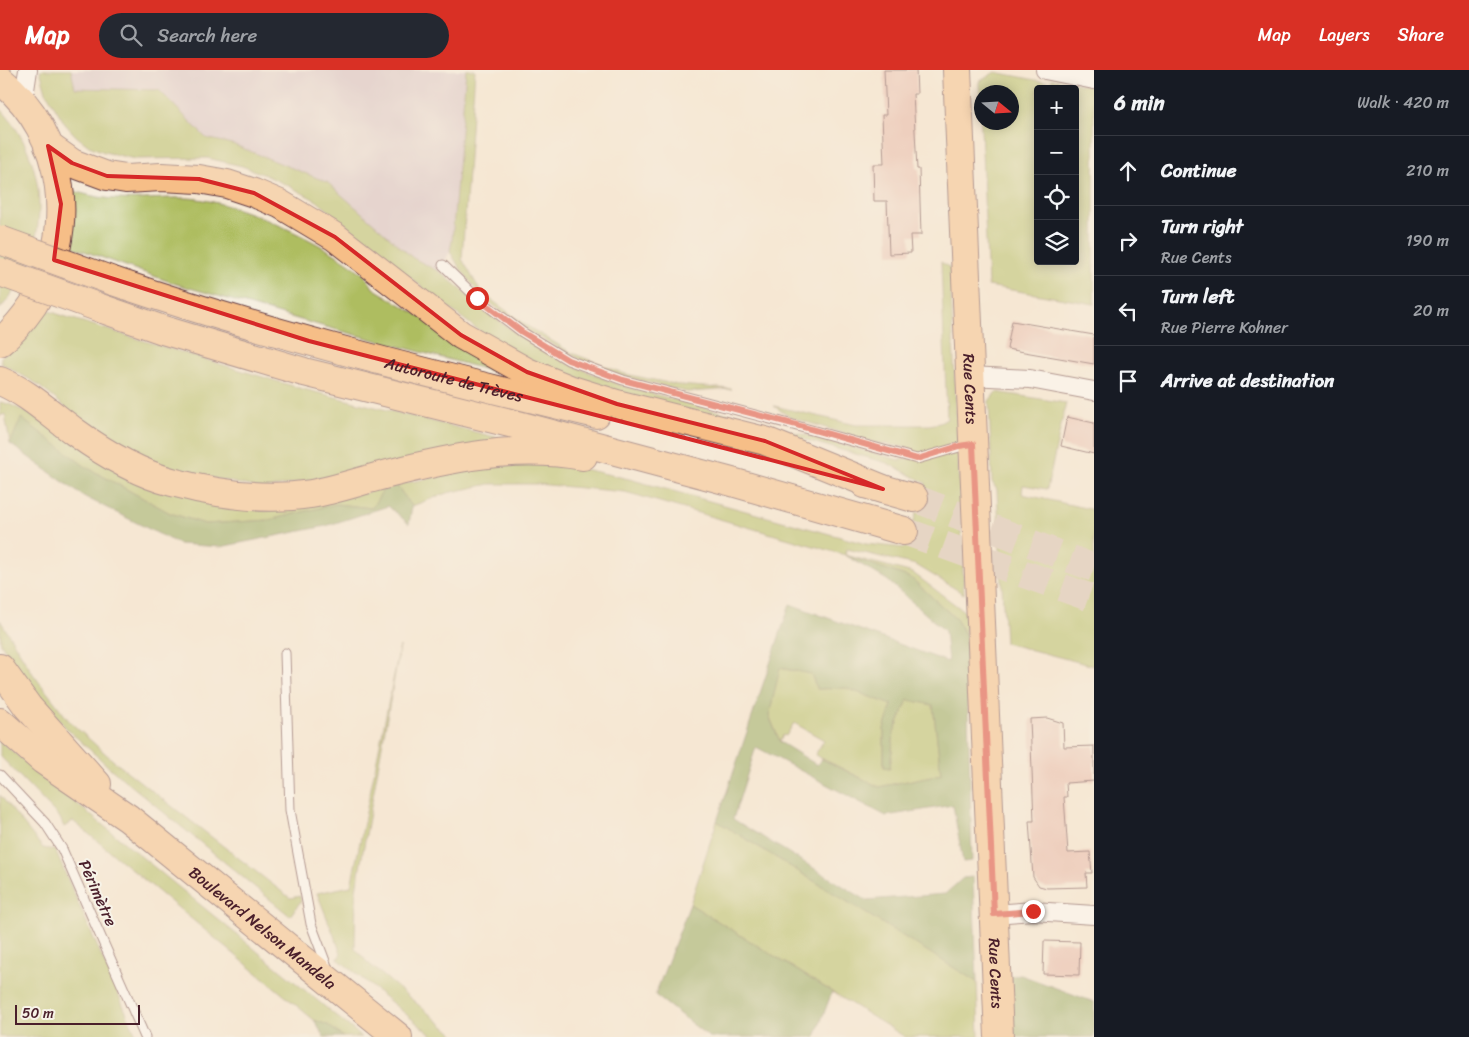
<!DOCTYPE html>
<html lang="en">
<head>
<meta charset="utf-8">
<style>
	:root { --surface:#171b24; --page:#242831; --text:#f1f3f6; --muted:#9ea1a6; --line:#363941; --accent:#d93025 }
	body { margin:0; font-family:Sriracha,sans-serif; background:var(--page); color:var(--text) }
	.controls { position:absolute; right:15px; top:15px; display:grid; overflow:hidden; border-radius:5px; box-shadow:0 2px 12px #0003 }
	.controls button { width:45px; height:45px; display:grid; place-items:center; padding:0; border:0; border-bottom:1px solid var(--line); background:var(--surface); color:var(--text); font:25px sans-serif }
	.compass { position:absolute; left:974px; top:15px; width:45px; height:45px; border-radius:50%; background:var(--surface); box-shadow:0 2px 12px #0003; rotate:108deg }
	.scale { position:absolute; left:15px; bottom:12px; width:125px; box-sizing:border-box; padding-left:5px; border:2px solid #4a1f2b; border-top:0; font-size:14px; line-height:18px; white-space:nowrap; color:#4a1f2b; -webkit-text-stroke:4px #f7f3e8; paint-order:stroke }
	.stop { position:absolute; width:15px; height:15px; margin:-11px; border:4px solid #d93025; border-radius:50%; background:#fff }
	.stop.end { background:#d93025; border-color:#fff; box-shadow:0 1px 5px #0008 }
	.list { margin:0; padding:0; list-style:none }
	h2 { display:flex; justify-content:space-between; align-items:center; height:65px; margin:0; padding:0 20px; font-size:21px }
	h2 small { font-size:16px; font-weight:400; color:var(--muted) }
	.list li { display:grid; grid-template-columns:32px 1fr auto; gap:15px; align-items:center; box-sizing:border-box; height:70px; padding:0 20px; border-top:1px solid var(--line) }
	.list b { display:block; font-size:19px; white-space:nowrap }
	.list p { margin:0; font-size:16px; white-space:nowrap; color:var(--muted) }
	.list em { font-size:16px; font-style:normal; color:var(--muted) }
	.icon { flex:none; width:28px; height:28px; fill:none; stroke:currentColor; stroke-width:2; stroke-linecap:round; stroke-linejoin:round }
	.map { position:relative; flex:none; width:1094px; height:967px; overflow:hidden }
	header { display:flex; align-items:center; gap:30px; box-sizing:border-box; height:70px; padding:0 25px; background:var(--accent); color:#fff }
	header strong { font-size:24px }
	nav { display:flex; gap:28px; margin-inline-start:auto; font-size:18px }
	.search { width:350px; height:45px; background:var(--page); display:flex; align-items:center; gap:12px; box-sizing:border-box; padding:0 18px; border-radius:28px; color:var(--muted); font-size:19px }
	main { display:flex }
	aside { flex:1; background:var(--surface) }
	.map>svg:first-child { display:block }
	.industrial { fill:#d2bdc8 }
	.green { fill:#aebd60; stroke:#7c6e46; fill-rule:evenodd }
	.forest { fill:#8aa456; stroke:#6a6240; fill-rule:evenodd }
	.building { fill:#e5b2a5 }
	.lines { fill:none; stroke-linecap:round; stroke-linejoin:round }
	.motorway-tunnel { stroke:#d3bfb1; stroke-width:28; stroke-dasharray:28 14; stroke-linecap:butt }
	.service-casing { stroke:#643d44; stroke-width:11 }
	.minor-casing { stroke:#643d44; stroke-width:20 }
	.primary-casing { stroke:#643d44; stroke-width:30 }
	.motorway-casing { stroke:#643d44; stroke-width:30 }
	.service { stroke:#fff; stroke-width:9 }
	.minor { stroke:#fff; stroke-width:18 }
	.primary { stroke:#f6be87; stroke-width:28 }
	.motorway { stroke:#f6be87; stroke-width:28 }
	.motorway-bridge-casing { stroke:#643d44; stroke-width:30; stroke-linecap:butt }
	.motorway-bridge { stroke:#f6be87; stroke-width:28 }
	.route { stroke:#d93025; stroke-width:6 }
	.marked { fill:none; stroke:#d62828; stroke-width:4; stroke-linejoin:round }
	.labels { text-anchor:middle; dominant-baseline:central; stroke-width:4; stroke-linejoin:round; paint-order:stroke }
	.street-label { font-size:16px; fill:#4a1f2b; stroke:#f7f3e8 }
</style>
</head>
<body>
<header>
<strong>Map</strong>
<div class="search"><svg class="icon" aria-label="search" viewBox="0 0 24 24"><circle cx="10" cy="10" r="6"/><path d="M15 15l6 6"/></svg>Search here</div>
<nav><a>Map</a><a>Layers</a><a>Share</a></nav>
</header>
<main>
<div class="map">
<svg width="1094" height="967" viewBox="0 0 1094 967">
	<rect width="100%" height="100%" fill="#f7f3e8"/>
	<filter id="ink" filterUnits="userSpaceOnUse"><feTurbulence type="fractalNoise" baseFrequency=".02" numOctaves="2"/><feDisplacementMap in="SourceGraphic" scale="10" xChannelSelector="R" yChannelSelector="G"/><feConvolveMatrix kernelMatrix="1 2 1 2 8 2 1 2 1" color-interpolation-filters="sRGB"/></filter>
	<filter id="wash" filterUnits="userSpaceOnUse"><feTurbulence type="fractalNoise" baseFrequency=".0096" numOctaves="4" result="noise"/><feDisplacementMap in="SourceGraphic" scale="20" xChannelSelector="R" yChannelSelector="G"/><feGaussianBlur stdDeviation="1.12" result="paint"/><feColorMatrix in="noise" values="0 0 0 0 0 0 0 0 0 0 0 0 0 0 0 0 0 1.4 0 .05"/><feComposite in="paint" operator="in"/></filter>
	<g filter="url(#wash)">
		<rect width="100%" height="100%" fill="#f5e7d3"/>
		<polygon class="industrial" points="71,0 466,0 452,171 450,181 440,202 413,188 327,112 232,74 206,68 159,20 75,18"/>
		<g class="green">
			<polygon points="40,0 71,0 75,18 159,20 206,68 232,74 327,112 413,188 440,202 504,255 562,291 620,315 899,390 912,388 910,378 872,372 790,347 774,336 856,355 929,355 940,353 947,349 941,192 950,198 964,524 916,495 847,479 845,485 913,503 965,542 966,566 956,549 911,508 845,485 625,422 537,414 490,414 447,423 412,436 396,415 488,396 532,395 579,398 629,409 866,474 905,478 926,413 887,393 792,366 635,329 556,301 498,275 424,219 317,131 289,116 263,104 242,96 207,88 135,89 104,82 89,76 76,66 65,54 46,22"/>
			<polygon points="466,0 475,0 462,189 481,222 527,256 572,283 625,304 678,315 732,319 687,322 626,307 586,293 528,261 481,226 459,197 450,181 452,171"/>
			<path d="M995,2L1051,13L1052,9L1094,17V234L988,216L979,12ZM1038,19H1075V191H1038ZM982,22H1012V52H982Z"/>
			<path d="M0,38C53,95 51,181 0,239Z"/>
			<path d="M74,121C116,135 145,127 188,128C234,130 326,173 362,203C367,207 370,213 373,218L506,298L503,304L315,254L176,214L70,176L74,149Z"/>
			<polygon points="44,239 63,246 299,318 503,369 393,394 264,419 175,400 126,380 80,349 34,312 1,293 1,287 16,274"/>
			<polygon points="996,322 1066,333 1047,419 1023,415 1022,424 1094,440 1094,596 1005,573 997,420 992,412 989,331"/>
			<polygon points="0,332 9,334 34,346 217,436 267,441 318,434 384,418 372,438 336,434 269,450 205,454 170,443 86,397 21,349 10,374 5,344 0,346"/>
			<polygon points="0,550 33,604 70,652 115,692 290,828 300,826 301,831 290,846 111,699 66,658 26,611 1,574"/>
			<polygon points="400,576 356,820 355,878 367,892 457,967 434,967 338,889 341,883 317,823 351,816"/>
			<polygon points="779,598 811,604 817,619 846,618 892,635 884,659 884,697 890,698 894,662 908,629 933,635 941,704 879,717 815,685 824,670 794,653 786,666 783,665 780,672 769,645"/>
			<polygon points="0,671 362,967 343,967 328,955 314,950 73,751 64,757 60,748 0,686"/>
			<polygon points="0,725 43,778 55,780 137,967 0,967"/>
			<polygon points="717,751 977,912 979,967 905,967 690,834"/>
		</g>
		<g class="forest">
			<polygon points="21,348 86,397 170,443 205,454 269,450 336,434 372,438 384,418 396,415 412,436 409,454 388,436 326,456 220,477 179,474 83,426 10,374"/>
			<path d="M845,485L911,508L956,549L966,566L972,791L963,792L953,735L886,746L756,677L733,749L866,830L945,824L963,808L973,807L977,912L717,751L790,534L948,592L945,561L887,510ZM780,598L811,604L817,619L846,618L892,635L884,659V697L890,698L894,662L908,630L933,635L941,704L879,717L822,689L817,695L780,672L769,646Z"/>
			<polygon points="690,834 832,922 815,967 709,967 655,925"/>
			<polygon points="1021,905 1094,932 1094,967 1013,967 1011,906"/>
			<polygon points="314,950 328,955 343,967 324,967"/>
		</g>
		<g id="blocks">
			<g class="building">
				<polygon points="884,0 916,0 917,24 913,24 917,99 919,99 921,165 910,165 911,183 889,184 887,131 874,131 873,94 884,94 882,45 886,45"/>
				<polygon points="1012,251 1094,265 1094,294 1007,279"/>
				<polygon points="1067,347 1094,353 1094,384 1061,376"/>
				<polygon points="1047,648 1063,653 1064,677 1094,676 1094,711 1066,713 1067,727 1064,727 1068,783 1090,782 1092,803 1086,803 1087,817 1047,818 1039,816 1033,807 1029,751 1034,751 1030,649"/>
				<polygon points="1044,871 1080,872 1079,905 1043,904"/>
			</g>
		</g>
	</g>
	<g filter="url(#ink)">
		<use href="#blocks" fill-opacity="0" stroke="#643d44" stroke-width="1"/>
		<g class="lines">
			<g class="motorway-tunnel">
				<polyline points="914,428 1094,498"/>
				<polyline points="904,461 1094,529"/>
			</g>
			<defs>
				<g id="service">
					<polyline points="443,195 477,228 522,262 568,290 623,310 793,355 917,389 970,374"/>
					<polyline points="285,583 290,740 311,854 328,899"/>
					<polyline points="0,705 45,753 62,779 145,967"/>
				</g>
				<g id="minor">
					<polyline points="1045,0 1094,10"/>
					<polyline points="23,33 28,0"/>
					<polyline points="970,306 1030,309 1094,321"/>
					<polyline points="994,844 1033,841 1094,845"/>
				</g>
				<g id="primary">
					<path id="s1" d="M957,0L999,967"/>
					<path d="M0,10C68,63 78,165 33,235C24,248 13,262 0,272"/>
					<polyline points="0,598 28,637 97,714"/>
					<path id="s2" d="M0,652L43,690L128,748L398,967"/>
				</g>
				<g id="motorway">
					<polyline points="48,76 72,93 107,106 126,109 161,107 199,109 227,114 254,123 280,134 335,167 461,265 527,302 569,319 617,334 765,371 883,419"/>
					<path id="s3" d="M113,211C271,265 434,305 596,344"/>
					<polyline points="103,239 163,260 304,302 522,356 732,412 904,461"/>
					<path d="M0,311C29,323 50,344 75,362C104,383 137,403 172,412C216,424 265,431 311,424C335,420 360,411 384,405C449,388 516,374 583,386"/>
					<polyline points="865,414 914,428"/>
				</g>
			</defs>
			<use href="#service" class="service-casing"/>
			<use href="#minor" class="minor-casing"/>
			<use href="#primary" class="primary-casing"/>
			<use href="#motorway" class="motorway-casing"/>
			<use href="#service" class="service"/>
			<use href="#minor" class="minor"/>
			<use href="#primary" class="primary"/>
			<use href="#motorway" class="motorway"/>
			<defs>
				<g id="motorway-bridge">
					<polyline points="0,170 113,211"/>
					<polyline points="0,202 103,239"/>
				</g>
			</defs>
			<use href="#motorway-bridge" class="motorway-bridge-casing"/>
			<use href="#motorway-bridge" class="motorway-bridge"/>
		</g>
	</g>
	<g class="lines" filter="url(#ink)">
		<polyline class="route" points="477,228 522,262 568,290 623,310 793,354 917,389 959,376 973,374 994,844 1033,841"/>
	</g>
	<path d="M0 0H1094V967H0ZM48,76L72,93L107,106L199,109L254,123L335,167L461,265L527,302L617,334L765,371L883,419L309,271L54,190L61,134Z" fill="#f5e7d3" fill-opacity=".55" fill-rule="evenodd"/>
	<path class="marked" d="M48,76L72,93L107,106L199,109L254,123L335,167L461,265L527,302L617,334L765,371L883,419L309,271L54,190L61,134Z"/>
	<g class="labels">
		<g class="street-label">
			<text stroke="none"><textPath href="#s3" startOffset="355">Autoroute de Trèves</textPath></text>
			<text stroke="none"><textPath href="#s1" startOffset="319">Rue Cents</textPath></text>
			<text transform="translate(98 823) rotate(66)">Périmètre</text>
			<text stroke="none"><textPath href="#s2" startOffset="334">Boulevard Nelson Mandela</textPath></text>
			<text stroke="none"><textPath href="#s1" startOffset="904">Rue Cents</textPath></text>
		</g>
	</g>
</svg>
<div class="controls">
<button>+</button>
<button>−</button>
<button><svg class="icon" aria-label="locate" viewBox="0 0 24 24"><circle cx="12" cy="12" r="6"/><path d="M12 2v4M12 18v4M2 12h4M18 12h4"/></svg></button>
<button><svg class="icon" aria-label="layers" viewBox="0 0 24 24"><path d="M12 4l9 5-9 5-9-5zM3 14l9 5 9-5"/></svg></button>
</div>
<svg class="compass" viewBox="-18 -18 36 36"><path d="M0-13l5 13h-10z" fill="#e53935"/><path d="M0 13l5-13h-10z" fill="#9ea1a6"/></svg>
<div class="scale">50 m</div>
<div class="stop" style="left:477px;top:228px"></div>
<div class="stop end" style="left:1033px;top:841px"></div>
</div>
<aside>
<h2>6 min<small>Walk · 420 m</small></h2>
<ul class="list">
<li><svg class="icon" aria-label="ahead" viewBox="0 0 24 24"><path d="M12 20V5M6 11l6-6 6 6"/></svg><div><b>Continue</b></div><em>210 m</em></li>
<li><svg class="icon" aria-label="right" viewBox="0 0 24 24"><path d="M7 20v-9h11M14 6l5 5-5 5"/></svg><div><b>Turn right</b><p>Rue Cents</p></div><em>190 m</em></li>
<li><svg class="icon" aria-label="left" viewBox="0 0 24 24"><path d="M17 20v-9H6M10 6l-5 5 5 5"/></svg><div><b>Turn left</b><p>Rue Pierre Kohner</p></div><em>20 m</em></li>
<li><svg class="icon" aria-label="arrive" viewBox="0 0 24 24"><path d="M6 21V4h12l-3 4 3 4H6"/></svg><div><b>Arrive at destination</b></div></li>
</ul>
</aside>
</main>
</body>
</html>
